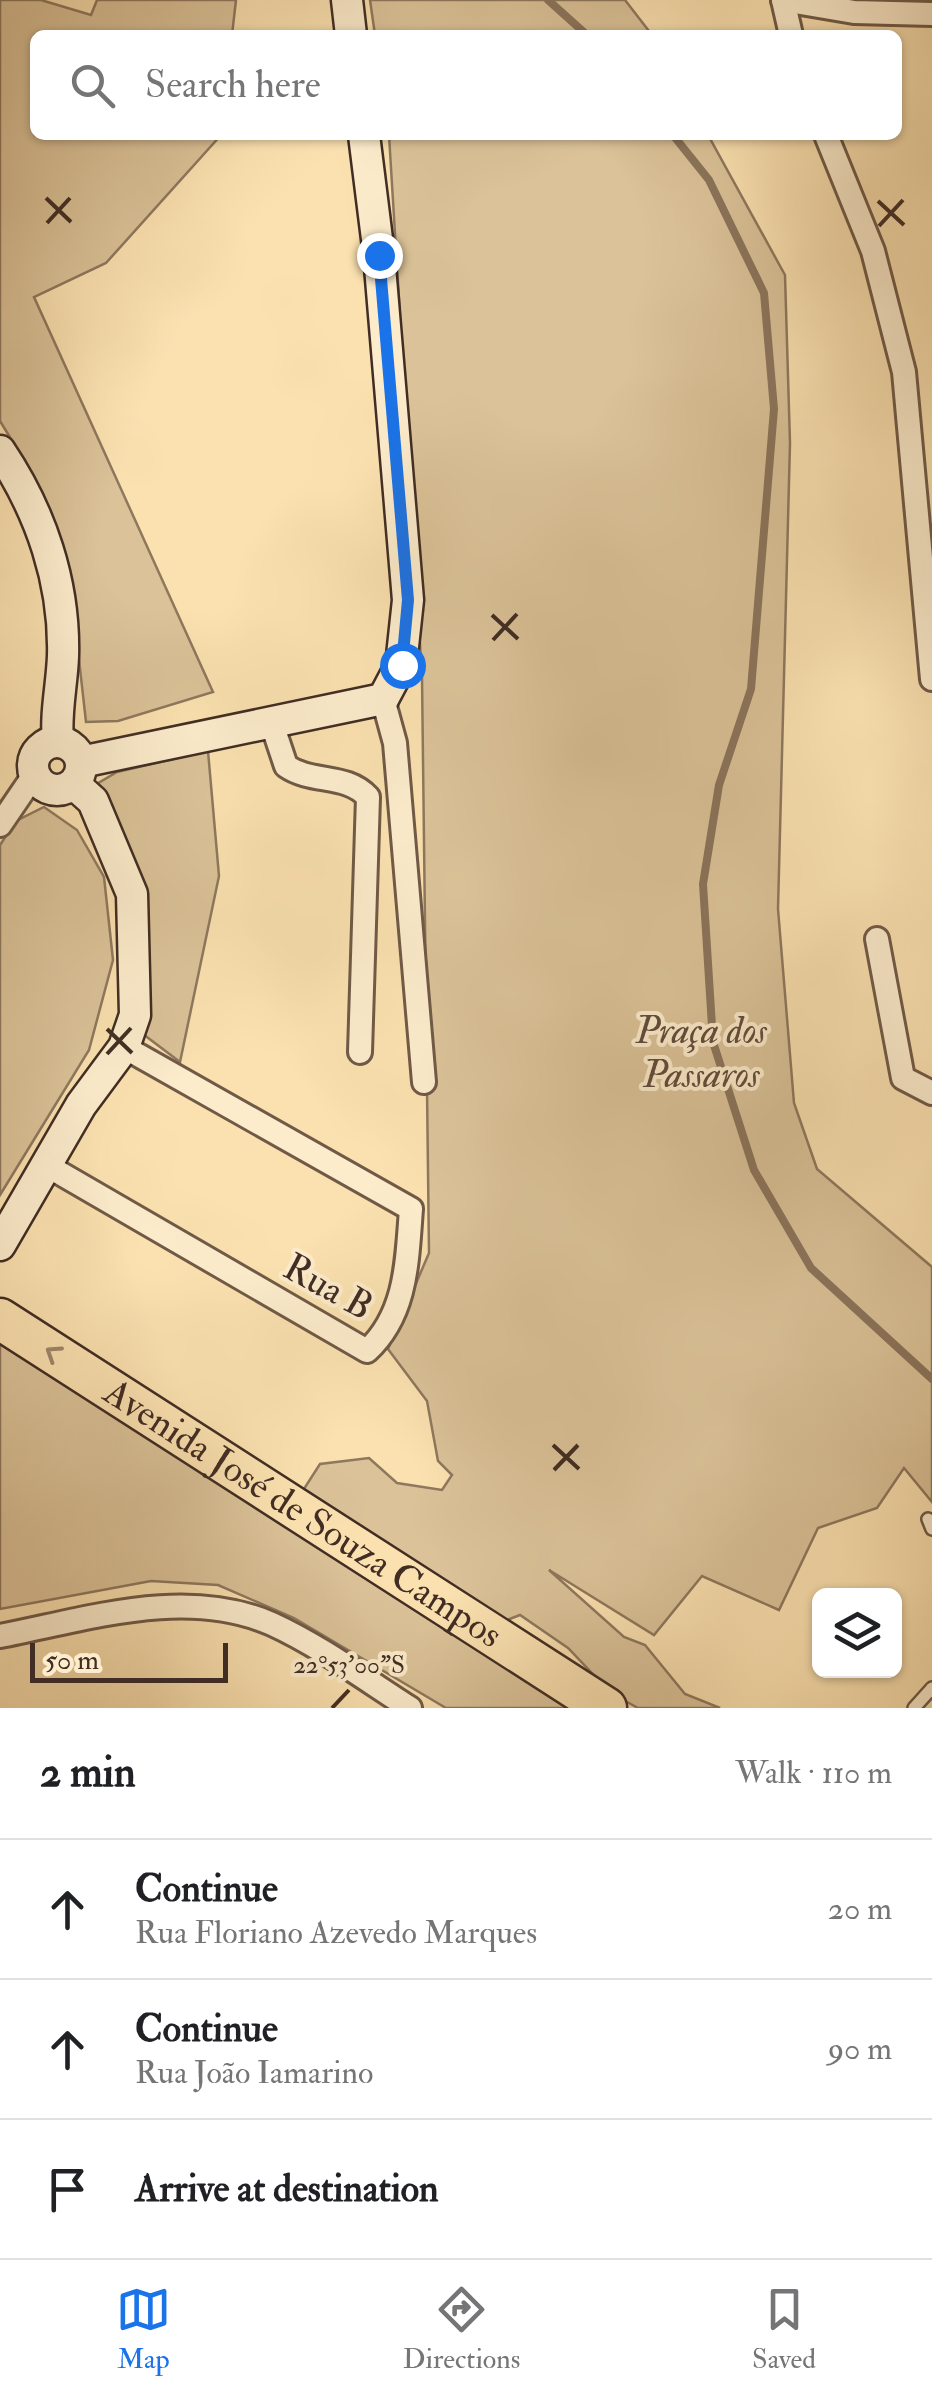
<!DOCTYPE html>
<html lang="en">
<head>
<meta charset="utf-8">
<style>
	:root { --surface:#fff; --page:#f6f6f6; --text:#202124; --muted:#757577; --line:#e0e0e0; --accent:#1a73e8 }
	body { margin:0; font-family:"IM FELL Double Pica",serif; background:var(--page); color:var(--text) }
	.controls { position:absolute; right:30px; bottom:30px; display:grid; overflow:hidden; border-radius:15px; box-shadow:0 2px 8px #0004 }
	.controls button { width:90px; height:90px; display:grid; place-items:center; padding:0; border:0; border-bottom:2px solid var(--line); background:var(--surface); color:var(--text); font:50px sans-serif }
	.scale { position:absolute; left:30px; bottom:25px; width:198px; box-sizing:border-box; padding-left:10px; border:5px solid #412d24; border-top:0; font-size:28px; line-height:35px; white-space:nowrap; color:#412d24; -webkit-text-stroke:8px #fceccc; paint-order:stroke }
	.stop { position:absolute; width:30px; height:30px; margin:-22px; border:8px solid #1a73e8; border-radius:50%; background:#fff }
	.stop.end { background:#1a73e8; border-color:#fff; box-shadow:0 2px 10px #0008 }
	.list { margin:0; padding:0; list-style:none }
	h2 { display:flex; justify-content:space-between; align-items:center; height:130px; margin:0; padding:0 40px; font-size:42px }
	h2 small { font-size:32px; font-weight:400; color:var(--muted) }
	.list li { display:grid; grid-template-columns:65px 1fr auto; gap:30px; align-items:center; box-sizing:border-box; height:140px; padding:0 40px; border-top:2px solid var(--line) }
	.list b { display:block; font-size:38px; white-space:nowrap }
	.list p { margin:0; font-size:32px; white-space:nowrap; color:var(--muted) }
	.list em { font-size:32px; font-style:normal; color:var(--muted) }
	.icon { flex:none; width:55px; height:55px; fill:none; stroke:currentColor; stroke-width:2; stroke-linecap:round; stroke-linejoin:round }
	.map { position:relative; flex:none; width:932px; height:1708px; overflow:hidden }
	.search { position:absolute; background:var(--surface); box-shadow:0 2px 8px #0004; left:30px; right:30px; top:30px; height:110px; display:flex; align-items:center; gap:25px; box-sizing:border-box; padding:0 35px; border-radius:15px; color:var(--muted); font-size:38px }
	.sheet { height:550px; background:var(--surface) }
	nav { display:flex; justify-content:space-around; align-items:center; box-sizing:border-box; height:140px; border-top:2px solid var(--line); background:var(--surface); font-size:28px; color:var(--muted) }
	nav a { display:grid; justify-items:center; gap:5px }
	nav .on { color:var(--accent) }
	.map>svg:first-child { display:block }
	.green { fill:#dbc298; stroke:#8e785e; stroke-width:2.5 }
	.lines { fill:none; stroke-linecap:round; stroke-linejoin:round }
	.stream { stroke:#8b745b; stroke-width:8 }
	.lane-casing { stroke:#705a47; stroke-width:16 }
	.street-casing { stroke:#705a47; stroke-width:28 }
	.secondary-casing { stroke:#412d24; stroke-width:35 }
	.highway-casing { stroke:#412d24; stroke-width:45 }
	.lane { stroke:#fceccc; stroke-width:11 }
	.street { stroke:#fceccc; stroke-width:22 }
	.secondary { stroke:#fceccc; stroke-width:30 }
	.highway { stroke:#fbe1b0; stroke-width:40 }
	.oneway { stroke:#9e876a }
	.route { stroke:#1a73e8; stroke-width:12 }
	.ticks { fill:none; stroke:#412d24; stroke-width:4 }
	.labels { text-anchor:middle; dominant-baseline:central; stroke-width:8; stroke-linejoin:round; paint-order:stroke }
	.park-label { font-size:38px; font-style:italic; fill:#604b3b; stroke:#fceccc }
	.street-label { font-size:38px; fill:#412d24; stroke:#fceccc }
	.ticks-label { font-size:25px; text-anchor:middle; fill:#412d24; stroke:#fceccc; stroke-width:8; stroke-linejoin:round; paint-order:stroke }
</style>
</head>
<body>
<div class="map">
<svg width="932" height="1708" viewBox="0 0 932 1708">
	<rect width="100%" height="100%" fill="#fbe1b0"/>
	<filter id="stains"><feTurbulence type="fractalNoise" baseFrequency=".002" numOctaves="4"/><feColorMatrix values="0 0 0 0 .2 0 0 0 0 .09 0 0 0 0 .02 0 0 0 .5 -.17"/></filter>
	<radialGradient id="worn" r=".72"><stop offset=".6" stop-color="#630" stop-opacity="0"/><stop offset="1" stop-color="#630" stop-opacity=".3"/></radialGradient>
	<g class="green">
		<polygon points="0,0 41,0 91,15 97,0 236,0 232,35 35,35 35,135 221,135 106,263 34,297 213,692 118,721 86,722 69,571 30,470 0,421"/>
		<polygon points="370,0 625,0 652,35 375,35"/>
		<polygon points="389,135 708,135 785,275 790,443 778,909 794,1103 817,1169 932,1267 932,1502 904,1468 877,1508 818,1528 779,1610 702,1576 654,1635 549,1570 624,1637 645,1645 685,1694 720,1708 638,1708 611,1693 568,1648 520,1615 502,1622 300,1495 320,1464 369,1458 397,1483 442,1490 452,1475 438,1461 427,1401 388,1349 429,1253 422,677"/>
		<polygon points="208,751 219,876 180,1062 143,1034 139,890 95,785 117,772"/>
		<polygon points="44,807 77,830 104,877 113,960 89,1050 0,1195 0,845 16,821"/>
		<polygon points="0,1341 567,1708 446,1708 294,1618 218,1585 151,1581 0,1609"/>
	</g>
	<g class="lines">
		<g class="stream">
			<polyline points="548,0 587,35"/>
			<polyline points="673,135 709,180 764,293 774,409 751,689 719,785 703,884 713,1042 754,1170 811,1268 932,1379"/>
		</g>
		<defs>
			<g id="lane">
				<polyline points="928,1519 932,1529"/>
				<polyline points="914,1708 932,1688"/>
			</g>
			<g id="street">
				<polyline points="783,0 854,12 932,14"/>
				<polyline points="783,0 791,35"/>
				<polyline points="826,135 873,251 904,372 932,679"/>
				<polyline points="383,699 395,743 424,1082"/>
				<path d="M271,721L286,766C312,784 346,773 368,797L360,1052"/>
				<polyline points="0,825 34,775"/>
				<polyline points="877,939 903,1078 932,1093"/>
				<path d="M46,1165L367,1351C407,1314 407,1261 411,1209L124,1047"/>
				<path d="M0,1636C88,1619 186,1586 272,1624C320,1646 366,1680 410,1708"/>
			</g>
			<g id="secondary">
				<polyline points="347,0 351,35"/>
				<path d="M0,451C41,512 65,583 63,656C62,685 55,713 58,742"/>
				<circle cx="57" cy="766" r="24"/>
				<polyline points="81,762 383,699 401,665 408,600 379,255 364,135"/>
				<polyline points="0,1245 81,1105 124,1047 135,1015 132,894 93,801 74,784"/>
			</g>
			<g id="highway">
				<path id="s1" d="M0,1319L606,1708"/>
			</g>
		</defs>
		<use href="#lane" class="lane-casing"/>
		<use href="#street" class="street-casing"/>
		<use href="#secondary" class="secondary-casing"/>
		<use href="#highway" class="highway-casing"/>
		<use href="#lane" class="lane"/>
		<use href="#street" class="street"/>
		<use href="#secondary" class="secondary"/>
		<use href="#highway" class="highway"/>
	</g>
	<defs><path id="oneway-chevron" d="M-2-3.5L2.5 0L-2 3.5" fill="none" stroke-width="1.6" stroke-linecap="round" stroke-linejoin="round" transform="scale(2.5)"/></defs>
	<use class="oneway" href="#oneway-chevron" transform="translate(53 1353) rotate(-147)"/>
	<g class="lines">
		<polyline class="route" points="379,255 408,600 402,665"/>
	</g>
	<path class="ticks" d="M46,198L71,222M878,201L904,225M47,223L70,198M879,226L903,200M492,615L518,639M493,640L517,614M107,1029L132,1053M107,1054L131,1028M553,1445L579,1469M554,1470L578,1445M332,1708L349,1690"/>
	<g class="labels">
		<g class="park-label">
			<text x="701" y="1031">Praça dos<tspan x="701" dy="44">Passaros</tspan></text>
		</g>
		<g class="street-label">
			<text transform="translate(328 1287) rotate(29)">Rua B</text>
			<text stroke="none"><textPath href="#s1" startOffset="360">Avenida José de Souza Campos</textPath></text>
		</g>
	</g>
	<g class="ticks-label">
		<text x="349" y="1673">22°53'00"S</text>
	</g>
	<rect width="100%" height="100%" filter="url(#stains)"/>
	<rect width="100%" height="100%" fill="url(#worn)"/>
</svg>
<div class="controls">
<button><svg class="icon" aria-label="layers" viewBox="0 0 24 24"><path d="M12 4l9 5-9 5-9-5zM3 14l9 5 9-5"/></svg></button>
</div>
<div class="scale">50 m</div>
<div class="stop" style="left:402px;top:665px"></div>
<div class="stop end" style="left:379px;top:255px"></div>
<div class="search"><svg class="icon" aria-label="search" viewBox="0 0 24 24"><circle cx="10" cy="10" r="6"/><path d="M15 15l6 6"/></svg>Search here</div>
</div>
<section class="sheet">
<h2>2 min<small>Walk · 110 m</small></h2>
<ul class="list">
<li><svg class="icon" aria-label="ahead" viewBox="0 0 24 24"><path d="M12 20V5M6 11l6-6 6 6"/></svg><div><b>Continue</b><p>Rua Floriano Azevedo Marques</p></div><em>20 m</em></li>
<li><svg class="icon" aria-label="ahead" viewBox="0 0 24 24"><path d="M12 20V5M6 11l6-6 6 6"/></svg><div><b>Continue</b><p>Rua João Iamarino</p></div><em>90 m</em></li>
<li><svg class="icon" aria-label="arrive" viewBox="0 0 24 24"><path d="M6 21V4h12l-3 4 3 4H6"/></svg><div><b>Arrive at destination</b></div></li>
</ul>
</section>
<nav>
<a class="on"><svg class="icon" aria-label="map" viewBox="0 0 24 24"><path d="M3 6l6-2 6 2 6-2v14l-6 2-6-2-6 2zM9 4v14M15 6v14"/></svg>Map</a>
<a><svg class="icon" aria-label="directions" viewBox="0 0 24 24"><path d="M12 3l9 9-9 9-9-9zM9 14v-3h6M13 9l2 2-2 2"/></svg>Directions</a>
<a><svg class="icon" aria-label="saved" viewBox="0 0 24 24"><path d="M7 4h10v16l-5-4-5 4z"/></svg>Saved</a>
</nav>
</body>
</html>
